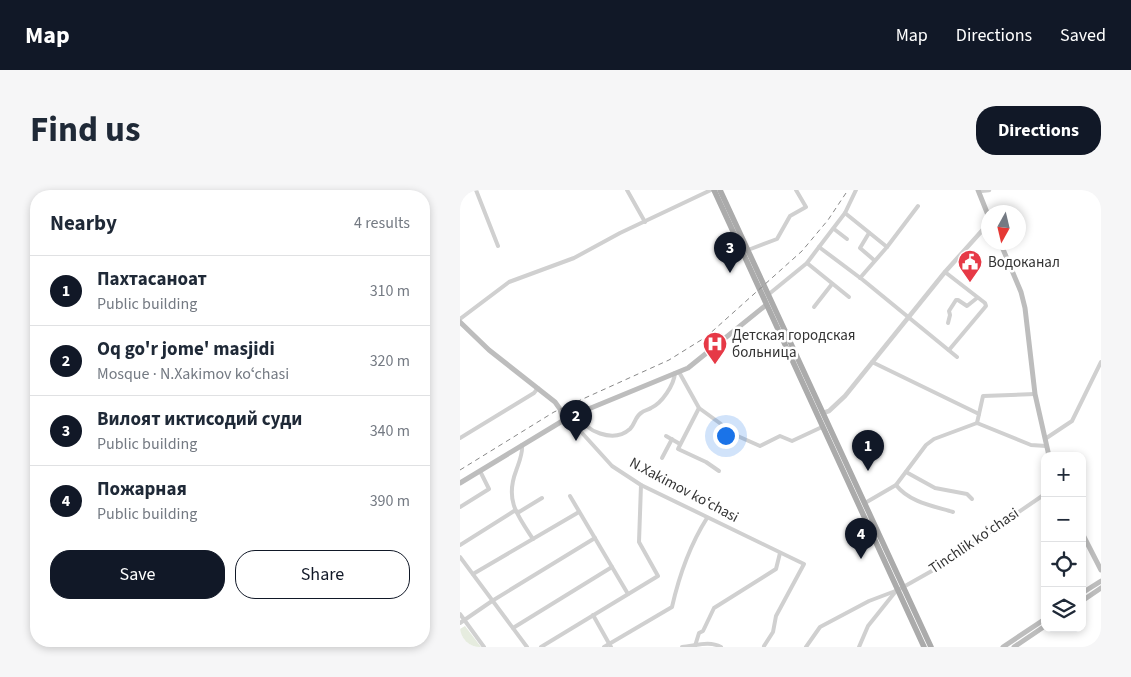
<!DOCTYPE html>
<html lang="en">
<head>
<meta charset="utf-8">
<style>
	:root { --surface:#fff; --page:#f6f6f7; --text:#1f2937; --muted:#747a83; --line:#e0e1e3; --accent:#111827 }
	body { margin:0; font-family:"Source Sans 3",sans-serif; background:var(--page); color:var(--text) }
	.controls { position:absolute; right:15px; bottom:15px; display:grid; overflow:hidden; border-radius:10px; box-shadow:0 2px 8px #0003 }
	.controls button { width:45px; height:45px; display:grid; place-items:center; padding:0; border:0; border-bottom:1px solid var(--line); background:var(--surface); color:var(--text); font:25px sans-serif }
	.compass { position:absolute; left:521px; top:15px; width:45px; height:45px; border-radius:50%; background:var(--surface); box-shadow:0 2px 8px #0003; rotate:188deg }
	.you { position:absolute; left:265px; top:245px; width:18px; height:18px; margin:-12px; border:4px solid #fff; border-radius:50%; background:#1a73e8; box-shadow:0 0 0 8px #1a73e833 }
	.badge { display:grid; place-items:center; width:32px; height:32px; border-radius:50%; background:var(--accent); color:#fff; font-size:16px; font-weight:700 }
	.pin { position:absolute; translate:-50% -41px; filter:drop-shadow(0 1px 2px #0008) }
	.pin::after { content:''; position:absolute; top:26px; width:18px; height:15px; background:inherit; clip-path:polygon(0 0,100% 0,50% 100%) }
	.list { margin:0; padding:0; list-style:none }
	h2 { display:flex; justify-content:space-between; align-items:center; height:65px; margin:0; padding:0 20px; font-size:21px }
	h2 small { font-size:16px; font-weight:400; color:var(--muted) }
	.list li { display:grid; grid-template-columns:32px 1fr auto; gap:15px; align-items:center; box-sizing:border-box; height:70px; padding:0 20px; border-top:1px solid var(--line) }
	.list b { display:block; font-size:19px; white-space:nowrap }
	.list p { margin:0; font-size:16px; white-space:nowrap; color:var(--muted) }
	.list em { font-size:16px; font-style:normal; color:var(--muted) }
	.actions { display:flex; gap:10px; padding:15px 20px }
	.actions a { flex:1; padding:11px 0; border:1px solid var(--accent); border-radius:20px; text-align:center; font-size:18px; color:var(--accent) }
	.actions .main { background:var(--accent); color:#fff }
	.icon { flex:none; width:28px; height:28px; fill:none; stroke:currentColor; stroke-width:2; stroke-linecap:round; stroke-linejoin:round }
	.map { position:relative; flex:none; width:641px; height:457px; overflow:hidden; border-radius:20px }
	header { display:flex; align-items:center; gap:30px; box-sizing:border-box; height:70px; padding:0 25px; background:var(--accent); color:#fff }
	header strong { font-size:24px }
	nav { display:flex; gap:28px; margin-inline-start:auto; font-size:18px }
	.intro { display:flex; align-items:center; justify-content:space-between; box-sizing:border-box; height:120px; padding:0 30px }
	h1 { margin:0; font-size:35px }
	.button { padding:12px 22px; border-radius:20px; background:var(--accent); color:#fff; font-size:18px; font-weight:700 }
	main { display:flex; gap:30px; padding:0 30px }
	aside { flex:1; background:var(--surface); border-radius:20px; box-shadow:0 2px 8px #0003 }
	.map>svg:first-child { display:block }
	.green { fill:#e6ecdf }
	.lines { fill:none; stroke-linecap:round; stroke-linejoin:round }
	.minor { stroke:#d0d0d0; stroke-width:4 }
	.tertiary { stroke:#d0d0d0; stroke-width:4.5 }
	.secondary { stroke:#bdbdbd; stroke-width:5 }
	.primary { stroke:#ababab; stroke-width:5.5 }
	.rail { stroke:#888; stroke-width:1; stroke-dasharray:5 4; stroke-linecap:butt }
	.labels { text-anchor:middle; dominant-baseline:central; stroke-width:5; stroke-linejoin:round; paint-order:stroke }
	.poi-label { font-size:15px; fill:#333; stroke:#fff; text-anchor:start }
	.street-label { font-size:15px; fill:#333; stroke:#fff }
</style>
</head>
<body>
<header>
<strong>Map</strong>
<nav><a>Map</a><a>Directions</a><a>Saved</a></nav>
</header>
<div class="intro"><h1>Find us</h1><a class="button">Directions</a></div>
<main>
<aside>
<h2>Nearby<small>4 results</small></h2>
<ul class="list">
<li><span class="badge">1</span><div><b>Пахтасаноат</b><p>Public building</p></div><em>310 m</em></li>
<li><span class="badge">2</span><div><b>Oq go'r jome' masjidi</b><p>Mosque · N.Xakimov koʻchasi</p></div><em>320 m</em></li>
<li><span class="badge">3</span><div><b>Вилоят иктисодий суди</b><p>Public building</p></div><em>340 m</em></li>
<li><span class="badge">4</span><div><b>Пожарная</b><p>Public building</p></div><em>390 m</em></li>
</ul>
<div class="actions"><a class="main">Save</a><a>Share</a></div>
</aside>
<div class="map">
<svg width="641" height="457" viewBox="0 0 641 457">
	<rect width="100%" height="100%" fill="#fff"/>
	<polygon class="green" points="5,436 21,457 0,457 0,439"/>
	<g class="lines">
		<g class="minor">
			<polyline points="16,0 38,56"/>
			<polyline points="167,0 185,32"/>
			<polyline points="396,0 385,23 359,57 403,90 497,167"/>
			<polyline points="385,23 427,57"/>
			<polyline points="374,39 387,49"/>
			<polyline points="409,43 400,58 414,70"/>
			<polyline points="288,60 317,49 330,26 346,17 336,0"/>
			<polyline points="347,73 389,107"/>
			<polyline points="485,82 525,113 526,116 489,160"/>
			<polyline points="400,88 427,57 458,16"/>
			<polyline points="309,104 347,73 359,57"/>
			<polyline points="354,117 372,94"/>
			<polyline points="0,129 49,92 114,68 160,43 251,0"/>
			<polyline points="488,133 490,125 489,121 496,110 498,110 507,116 517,108"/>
			<polyline points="412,172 519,224 517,233"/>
			<polyline points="219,182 239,218 261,234"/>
			<polyline points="239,218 218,259 246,272 259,281"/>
			<path d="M117,224C125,241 153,254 170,239C175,234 175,227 181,223C184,220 188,220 191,218C202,213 214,195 215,183"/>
			<polyline points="519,224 523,206 575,204"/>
			<polyline points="109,227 113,233 152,276 181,295 344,374 316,426 313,442 304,456"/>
			<polyline points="206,246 220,254"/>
			<polyline points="0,248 74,203 78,198"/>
			<polyline points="585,249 612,231 641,172"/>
			<path d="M62,255C63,264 59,272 56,281C45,310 57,325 73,349"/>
			<polyline points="265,257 273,244 300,256 320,246 332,251 362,237"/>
			<polyline points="202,268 212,249"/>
			<polyline points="446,282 475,298 507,304 512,309"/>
			<path d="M436,295C449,312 473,316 493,322"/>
			<polyline points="110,306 168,404"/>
			<polyline points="405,313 436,295 466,255 474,249 517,233 571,255 586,256"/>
			<polyline points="0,317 29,299 20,281"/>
			<polyline points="0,355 54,321 59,322 82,308"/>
			<polyline points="0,367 67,457"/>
			<polyline points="13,384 119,322"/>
			<polyline points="0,424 24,457"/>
			<polyline points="133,425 151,457"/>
			<polyline points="0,433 32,411 135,348"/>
			<polyline points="53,438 152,377"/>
			<polyline points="235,456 239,443 243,441 254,418 316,379 320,363"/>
			<polyline points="81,457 198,386 179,352 181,295"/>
			<path d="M144,457L212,417C219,386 230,355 247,328"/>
			<path d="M222,457C235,456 249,450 261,457"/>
			<polyline points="346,457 360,437 409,411 438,400 477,378 585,304"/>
			<polyline points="399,457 408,436 436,401"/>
		</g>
		<g class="tertiary">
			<polyline points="519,1 529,0"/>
			<polyline points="363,223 369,221 385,206 485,82 528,34"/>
		</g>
		<g class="secondary">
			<polyline points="518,0 528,25"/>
			<polyline points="540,52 561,102 565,118 575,204 589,266"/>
			<polyline points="0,132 29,160 95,212 100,219 103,230"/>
			<polyline points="0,293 109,227 228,178 306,115"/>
			<polyline points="622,343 641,380"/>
			<polyline points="622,403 641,391"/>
			<polyline points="622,411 641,398"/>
			<polyline points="543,457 585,429"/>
			<polyline points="554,457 585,436"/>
		</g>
		<g class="primary">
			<polyline points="254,0 464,457"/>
			<polyline points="260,0 471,457"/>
		</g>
		<polyline class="rail" points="0,280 94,222 209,170 246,147 342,61 368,30 388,0"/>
	</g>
	<defs>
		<symbol id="civic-pin" viewBox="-11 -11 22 30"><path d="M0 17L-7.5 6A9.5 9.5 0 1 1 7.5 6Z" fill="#e63946" stroke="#fff"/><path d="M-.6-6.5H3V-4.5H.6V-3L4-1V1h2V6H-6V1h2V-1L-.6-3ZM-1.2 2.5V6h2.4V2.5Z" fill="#fff"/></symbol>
		<symbol id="hospital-pin" viewBox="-11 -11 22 30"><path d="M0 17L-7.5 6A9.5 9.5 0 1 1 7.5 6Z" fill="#e63946" stroke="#fff"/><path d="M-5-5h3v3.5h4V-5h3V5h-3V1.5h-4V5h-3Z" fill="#fff"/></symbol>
	</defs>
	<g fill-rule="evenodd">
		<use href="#civic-pin" x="496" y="58" width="28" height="38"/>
		<use href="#hospital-pin" x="241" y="140" width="28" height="38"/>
	</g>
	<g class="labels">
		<g class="poi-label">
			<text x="528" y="72">Водоканал</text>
			<text x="272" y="145">Детская городская<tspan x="272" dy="17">больница</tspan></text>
		</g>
		<g class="street-label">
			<text transform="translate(224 300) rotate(28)">N.Xakimov koʻchasi</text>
			<text transform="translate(514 351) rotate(-34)">Tinchlik kо‘chasi</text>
		</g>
	</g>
</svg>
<div class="controls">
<button>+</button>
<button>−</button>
<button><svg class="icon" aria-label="locate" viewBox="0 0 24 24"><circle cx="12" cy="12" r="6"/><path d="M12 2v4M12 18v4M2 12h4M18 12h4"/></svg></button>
<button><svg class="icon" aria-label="layers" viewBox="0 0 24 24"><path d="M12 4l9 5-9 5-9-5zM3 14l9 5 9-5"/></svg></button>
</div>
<svg class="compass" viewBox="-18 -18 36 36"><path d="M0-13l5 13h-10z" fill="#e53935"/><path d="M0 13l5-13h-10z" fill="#747a83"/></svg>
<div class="you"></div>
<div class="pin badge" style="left:408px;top:281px">1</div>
<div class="pin badge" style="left:116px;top:251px">2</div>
<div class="pin badge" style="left:270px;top:83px">3</div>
<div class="pin badge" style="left:401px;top:369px">4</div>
</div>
</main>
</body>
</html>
